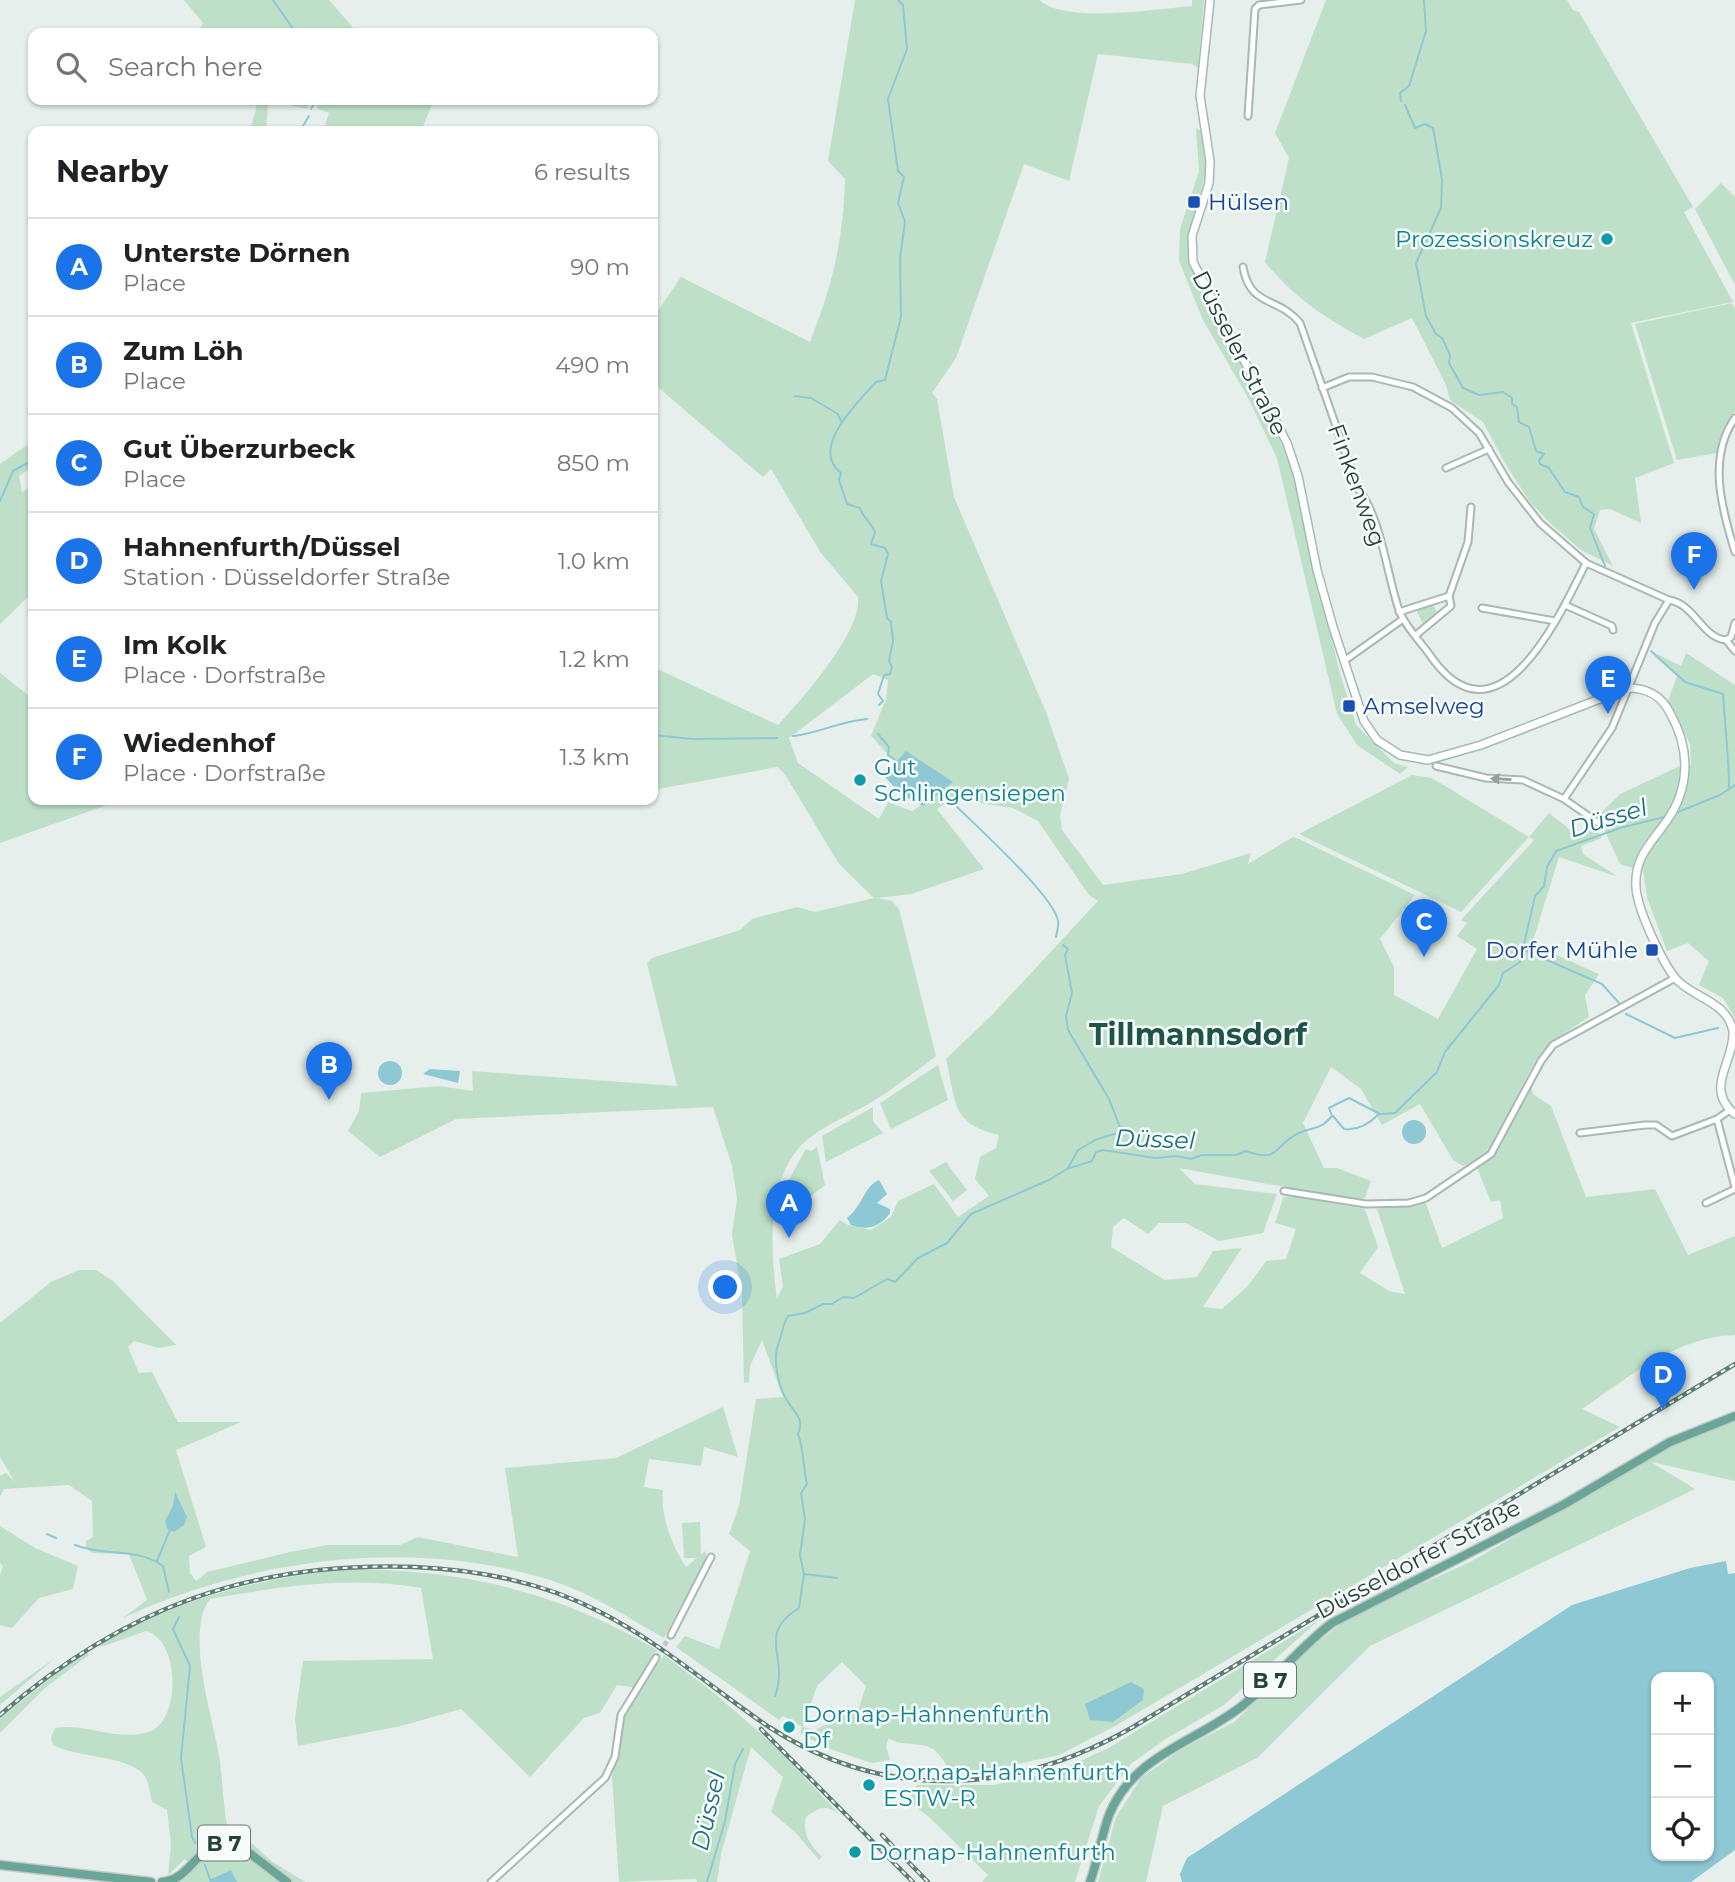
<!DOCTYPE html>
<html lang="en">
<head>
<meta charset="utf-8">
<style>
	:root { --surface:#fff; --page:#f6f6f6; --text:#202124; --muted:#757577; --line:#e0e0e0; --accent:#1a73e8 }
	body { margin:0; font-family:Montserrat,sans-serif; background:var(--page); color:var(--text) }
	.controls { position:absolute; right:21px; bottom:21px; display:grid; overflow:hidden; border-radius:14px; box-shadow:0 2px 5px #0004 }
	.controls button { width:63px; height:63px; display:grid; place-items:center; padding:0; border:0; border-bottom:2px solid var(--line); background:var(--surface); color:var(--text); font:35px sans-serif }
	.you { position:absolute; left:726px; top:1288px; width:24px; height:24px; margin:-18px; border:5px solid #fff; border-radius:50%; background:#1a73e8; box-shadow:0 0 0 10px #1a73e833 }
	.badge { display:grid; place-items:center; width:46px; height:46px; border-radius:50%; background:var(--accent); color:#fff; font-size:23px; font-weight:700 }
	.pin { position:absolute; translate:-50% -58px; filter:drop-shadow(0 2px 4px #0008) }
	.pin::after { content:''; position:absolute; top:37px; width:24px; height:21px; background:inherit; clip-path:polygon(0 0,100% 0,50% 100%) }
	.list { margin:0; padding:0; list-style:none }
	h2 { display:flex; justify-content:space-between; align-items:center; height:91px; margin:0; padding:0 28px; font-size:30px }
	h2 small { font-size:23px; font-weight:400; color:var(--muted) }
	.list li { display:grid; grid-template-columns:46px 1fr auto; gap:21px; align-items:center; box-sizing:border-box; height:98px; padding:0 28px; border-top:2px solid var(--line) }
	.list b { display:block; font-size:26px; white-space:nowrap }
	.list p { margin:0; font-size:23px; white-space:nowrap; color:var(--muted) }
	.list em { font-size:23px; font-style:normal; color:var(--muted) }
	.icon { flex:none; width:38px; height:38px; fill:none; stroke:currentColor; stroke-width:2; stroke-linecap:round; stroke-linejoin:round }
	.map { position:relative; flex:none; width:1735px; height:1882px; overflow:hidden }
	.search { position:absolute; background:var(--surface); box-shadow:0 2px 5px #0004; left:28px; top:28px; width:630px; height:77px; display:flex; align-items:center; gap:18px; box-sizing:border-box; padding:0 24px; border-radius:14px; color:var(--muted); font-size:26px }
	.panel { position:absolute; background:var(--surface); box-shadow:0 2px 5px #0004; left:28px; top:126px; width:630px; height:679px; border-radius:14px }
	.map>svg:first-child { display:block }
	.green { fill:#bfe0c8; fill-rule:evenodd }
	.water { fill:#8dc8d4; fill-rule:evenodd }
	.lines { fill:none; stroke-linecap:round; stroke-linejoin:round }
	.stream { stroke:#8dc8d4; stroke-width:2 }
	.minor-tunnel { stroke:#bfccc8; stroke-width:5; stroke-dasharray:5 2.5; stroke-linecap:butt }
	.minor-casing { stroke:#a8b8b2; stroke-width:9 }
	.secondary-casing { stroke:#a4bbb3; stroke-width:10 }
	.primary-casing { stroke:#c2cac8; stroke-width:11 }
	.minor { stroke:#fff; stroke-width:5 }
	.secondary { stroke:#fff; stroke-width:7 }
	.primary { stroke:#6aa597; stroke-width:8 }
	.rail-casing { stroke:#5f7d75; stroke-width:4.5 }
	.rail { stroke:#f7fbf9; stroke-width:2; stroke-dasharray:5; stroke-linecap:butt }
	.oneway { fill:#92a09c }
	.transit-dot { fill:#1a4fb4; stroke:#f7fbf9; stroke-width:2.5 }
	.culture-dot { fill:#0f9aa8; stroke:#f7fbf9; stroke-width:2.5 }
	.labels { text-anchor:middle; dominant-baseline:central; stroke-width:5; stroke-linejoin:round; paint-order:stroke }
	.shield { fill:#f7fbf9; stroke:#637a73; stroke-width:2 }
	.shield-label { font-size:21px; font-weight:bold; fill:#24423a }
	.transit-label { font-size:23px; fill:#164399; stroke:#f7fbf9; text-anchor:start }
	.culture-label { font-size:23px; fill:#0d838f; stroke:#f7fbf9; text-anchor:start }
	.street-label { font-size:23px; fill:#24423a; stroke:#f7fbf9 }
	.water-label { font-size:24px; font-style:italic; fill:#1c6d80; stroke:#f7fbf9 }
	.district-label { font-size:30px; font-weight:bold; fill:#1f5549; stroke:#f7fbf9 }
</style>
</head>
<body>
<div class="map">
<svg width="1735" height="1882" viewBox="0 0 1735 1882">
	<rect width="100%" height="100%" fill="#e6efeb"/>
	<g class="green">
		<polygon points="184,0 329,0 358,33 197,33 203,23"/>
		<path d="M855,0H1039C1066,24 1155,9 1192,6V0H1204L1198,68L1192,64L1098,54L1069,181L1024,164L956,358L932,393L937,399L954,497L1046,712L1069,779L1060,815L1062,830L1103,885L1182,874L1251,853L1248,864L1293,837L1299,839L1415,895L1380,939L1394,967V995L1438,1019L1477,949L1457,936L1467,923L1461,920L1534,840L1529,837L1461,912L1299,834L1412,775L1432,778L1529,837L1549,813L1578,836L1593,822L1602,838L1581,846L1583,854L1618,877L1559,857L1532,944L1599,974L1585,995L1589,1017C1570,1030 1547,1042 1535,1062C1513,1097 1506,1150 1463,1166L1453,1160L1420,1104L1382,1125L1361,1089L1331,1067L1303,1123L1324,1168H1337L1371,1181L1365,1198L1357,1200L1179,1168L1195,1184L1277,1194L1263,1233L1219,1241L1186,1223H1159L1148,1234L1124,1218L1113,1227L1111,1247L1165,1280L1197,1277L1213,1251L1242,1248L1203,1307L1222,1309L1248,1286L1266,1261L1286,1259L1296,1229L1275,1223L1283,1198L1290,1196L1365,1209L1378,1247L1360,1273L1389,1291L1405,1294L1377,1209L1425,1201L1442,1248L1503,1218L1500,1200L1491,1202L1477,1168L1498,1151L1531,1085L1533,1094L1551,1106L1586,1197L1655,1189L1688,1255L1735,1236V1335C1676,1337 1629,1377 1582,1409L1620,1427L1117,1725L1059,1755L995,1769L951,1772C946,1765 940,1754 933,1749C920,1741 900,1747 889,1738L886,1746L890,1760L872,1763L827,1748L800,1733L802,1727L783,1716L779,1720L676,1647L685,1636L719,1649L750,1551L729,1534L739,1506L756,1399L783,1397L762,1340L750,1366L749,1382L744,1383L742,1294L732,1235L737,1198L732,1166L713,1107L456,1119L380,1157L348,1131L359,1111L361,1093L439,1086L473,1091L472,1071L677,1086L647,963L652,958L740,930L752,919L797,907L815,912L874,898L839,864L784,773L777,767L653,790V667L778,725C801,700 862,632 858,597L821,553L771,469L763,477L653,383V318L681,277L810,342C833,283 843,242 845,179L828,161ZM873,674L888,680L886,699L871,736L896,763L906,752L948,788L912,811L888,802L879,819L798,763L789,738ZM953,799L1013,808L1038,821L1089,895L1098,901L992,1015L946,1059C956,1102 951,1124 999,1135L996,1148L980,1157L975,1179L989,1196L958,1217L934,1184L898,1201L891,1217L871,1230L848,1225L840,1220L820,1244L779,1259L783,1286L777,1299C771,1254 766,1187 798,1149C817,1127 850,1116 875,1100C896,1087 916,1071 936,1056L899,909L892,901L877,898L911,894L984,869L937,809ZM842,1662L866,1686L859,1708L815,1730L803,1727L817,1686Z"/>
		<path d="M1326,0H1567L1573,10L1579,12L1693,207L1684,212L1733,302L1631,323L1674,463L1635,478L1641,523L1610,509L1600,510L1594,529L1613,566L1581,550L1551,524L1530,502L1506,465L1483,422L1450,400L1446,385L1412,318L1364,339C1326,319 1292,296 1265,262L1289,158L1275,133Z"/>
		<polygon points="268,100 310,100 307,109"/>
		<polygon points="314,100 434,100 421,131 323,131 329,113 318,109"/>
		<polygon points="258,101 268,104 266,131 250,131"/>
		<polygon points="1196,128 1202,132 1206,171 1188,241 1194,272 1287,455 1299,494 1339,670 1356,725 1394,763 1408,767 1400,774 1357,745 1337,714 1277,458 1247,396 1203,320 1179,261 1180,229 1199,171"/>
		<polygon points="1721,183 1735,197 1735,285 1695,209"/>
		<polygon points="1732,303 1735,309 1735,410 1719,441 1717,453 1677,460 1635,324"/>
		<polygon points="27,445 33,467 19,476 22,492 33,486 33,592 0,624 0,464"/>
		<polygon points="1432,603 1438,614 1423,624 1416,610"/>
		<polygon points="1686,653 1735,685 1735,1018 1723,998 1699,985 1709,961 1688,943 1667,951 1647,898 1643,871 1620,864 1598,816 1620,794 1682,765 1691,765 1690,744 1668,701 1677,676 1655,657 1657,654 1681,666"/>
		<polygon points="0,673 33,699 33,800 121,800 0,843"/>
		<polygon points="938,1065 948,1100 891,1129 880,1103"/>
		<polygon points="873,1107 873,1121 883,1133 826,1162 822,1136"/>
		<polygon points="817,1147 825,1185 807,1199 788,1181 806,1149 811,1151"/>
		<polygon points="946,1162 967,1190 953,1201 929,1171"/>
		<path d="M79,1270H96L113,1281L176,1345L158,1348L134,1341L128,1347L139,1373L152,1372L178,1422H241L176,1450L206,1547L189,1556L190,1573L196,1581L207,1572L290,1552L328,1545H400L418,1537L518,1557L505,1468L616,1458L723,1407L738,1457L704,1447L701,1466L649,1459L644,1487L663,1490C660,1516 672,1545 686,1567L697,1558H684L682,1523L700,1522L701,1554L706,1551V1559L664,1638C627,1617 591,1593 550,1580C414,1537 251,1558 123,1618L147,1600L129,1554L93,1553L86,1549V1541L93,1537L92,1501L69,1485L4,1489L0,1497V1476L6,1473L15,1482L0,1457V1323L51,1282Z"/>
		<polygon points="1735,1421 1735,1481 1651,1462 1695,1489 1370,1646 1257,1758 1163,1806 1146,1882 1098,1882 1116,1817 1141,1778 1182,1749 1234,1722 1311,1648 1338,1626 1371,1607 1470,1562 1673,1446"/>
		<polygon points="0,1526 35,1548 78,1566 73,1589 39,1598 12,1628 0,1625 0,1575 3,1566 0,1563"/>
		<path d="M343,1569C461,1569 555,1590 657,1650L647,1664H658L664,1655L713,1692L795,1763L794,1766L840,1815C826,1804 820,1807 806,1817C802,1835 810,1844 822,1857L819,1860L795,1832L771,1812L783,1777L751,1747L721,1854L717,1882H697L696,1879L619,1882L612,1777L632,1687L617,1685L600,1713L584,1718L530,1777L461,1709L401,1726L298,1746L295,1718L303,1661L433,1659L421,1588C349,1576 282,1586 210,1599C184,1632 214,1721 220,1761C223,1784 223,1807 228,1830L242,1834L270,1860L305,1882H180L194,1868L185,1859L168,1875L171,1845L167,1810L152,1802C150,1794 149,1781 144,1775C127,1755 78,1758 53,1745L51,1738L55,1728C85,1722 120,1743 151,1731C180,1720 181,1640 146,1631L104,1646H95C180,1599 247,1581 343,1569Z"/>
		<polygon points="1319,1620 1224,1705 1164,1740 1131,1764 1099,1806 1075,1882 982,1882 988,1875 930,1818 906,1799 917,1785 993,1785 1034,1777 1072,1765 1110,1747"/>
		<polygon points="85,1651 89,1655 45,1688 0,1733 0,1718"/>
		<polygon points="55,1658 0,1705 0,1697"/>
	</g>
	<g class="water">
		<polygon points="906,751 953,782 923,806 902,795 884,776"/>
		<circle cx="390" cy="1073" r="12"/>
		<polygon points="430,1069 460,1071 458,1083 423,1074"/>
		<circle cx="1414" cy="1132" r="12"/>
		<path d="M879,1180L887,1194L877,1203L890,1209V1213C880,1227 867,1231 851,1225L847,1218C862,1207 864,1186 879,1180Z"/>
		<polygon points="175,1492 187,1517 184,1525 174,1532 167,1529 165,1521 173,1506"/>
		<path d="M1726,1561L1728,1574L1735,1573V1850L1691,1882H1182L1180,1874L1187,1858L1572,1605L1690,1568ZM1656,1677H1709V1856H1656Z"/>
		<polygon points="1131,1682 1144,1689 1143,1700 1113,1722 1090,1720 1085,1704"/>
		<polygon points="231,1870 237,1882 210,1882 209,1880"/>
	</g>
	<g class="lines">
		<g class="stream">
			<polyline points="273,0 296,33"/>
			<polyline points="1401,101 1400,93 1409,86 1426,31 1424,0"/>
			<polyline points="1405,105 1415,128 1425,124 1433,128 1442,179 1441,208 1416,263 1426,316 1436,334 1442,338 1450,355 1449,363 1463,388 1479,395 1503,392 1512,398 1512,404 1517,407 1519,422 1529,427 1536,451 1544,454 1539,460 1540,464 1549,468 1565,492 1579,497 1583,507 1594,514 1590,528 1605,566"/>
			<polyline points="311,109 316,100"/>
			<polyline points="300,131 309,116"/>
			<polyline points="795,396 811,398 838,414 841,421"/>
			<polyline points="0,501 13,471 33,460"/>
			<path d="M1651,651L1685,682L1723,694C1725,726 1729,758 1729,787"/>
			<path d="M879,705L883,701L878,694L884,675L890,674L892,667L889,661L893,641L891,622L887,618L881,581L888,554L885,548L871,544L875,532C871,522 863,518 860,508L847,504L839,480L841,473C809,449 857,403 876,382L885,380L901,317L900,259L905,222L898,203L904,177L898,171L888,99L907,49L903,5L898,0"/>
			<polyline points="878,734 889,747 888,755 899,763"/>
			<polyline points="653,735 692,739 777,738"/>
			<path d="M793,736C820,733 840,721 867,719"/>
			<path d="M954,804C974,824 1055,897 1058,921C1059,925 1057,932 1056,937"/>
			<polyline points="1673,814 1720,795 1735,785"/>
			<polyline points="1063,945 1068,949 1065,955 1072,993 1066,1016 1068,1030 1109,1099 1122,1132 1097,1139 1078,1150 1068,1168"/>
			<polyline points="1524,950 1602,984 1619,1003"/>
			<polyline points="1626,1014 1675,1038 1718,1028"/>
			<path d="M1333,1116L1344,1129C1358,1131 1369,1124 1379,1114"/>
			<polyline points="47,1534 56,1538"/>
			<path d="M75,1545C104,1557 137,1547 163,1566L169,1592"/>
			<polyline points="157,1561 170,1530"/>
			<polyline points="804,1574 837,1578"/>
			<polyline points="179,1617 173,1629 190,1666 181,1758 192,1837 195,1843"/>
			<path d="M775,1696C790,1657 755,1635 799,1608L804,1574L800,1555L805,1519L801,1493L807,1484C803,1467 804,1450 798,1434C804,1420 797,1415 790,1405C778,1389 772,1359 779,1342C783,1332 782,1325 788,1316L805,1313L823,1304H832L843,1297L854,1298L887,1279L895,1282L918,1258L947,1243L971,1214L1049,1180L1067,1169L1092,1161L1096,1152L1103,1150L1155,1158L1177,1156L1191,1159L1202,1155H1236L1246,1151C1280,1164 1273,1145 1299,1133C1315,1126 1319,1131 1332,1116L1329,1108L1349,1098L1380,1114L1395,1113L1437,1072L1445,1052L1499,985L1503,973L1520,962L1535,896L1544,886L1547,867L1556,851L1620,828L1664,817"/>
			<polyline points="205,1865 211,1882"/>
			<polyline points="707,1882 725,1821 735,1764 743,1749"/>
		</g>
		<polyline class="minor-tunnel" points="656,1658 671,1635"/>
		<defs>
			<g id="minor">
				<polyline points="1248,116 1255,9 1259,5 1301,0"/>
				<path d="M1243,267C1250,308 1278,296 1300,323L1358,489C1381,516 1387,576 1399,610C1405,627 1422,643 1432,658C1499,751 1561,613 1586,563"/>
				<path d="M1322,388L1349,377H1372L1413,387L1452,408L1479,433L1508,482L1540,523L1586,563L1669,600C1695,604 1702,638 1726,640"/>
				<path d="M1735,418C1707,457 1722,510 1735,552"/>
				<polyline points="1446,468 1489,449"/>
				<polyline points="1449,596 1468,542 1471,507"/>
				<polyline points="1565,605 1612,626 1613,630"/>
				<polyline points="1482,608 1555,621"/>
				<polyline points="1399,612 1449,596 1451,606 1416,635"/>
				<polyline points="1726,640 1731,637 1735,623"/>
				<polyline points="1726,640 1735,651"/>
				<polyline points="1344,661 1403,619"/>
				<polyline points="1436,766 1486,778 1523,780 1564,799 1600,824"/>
				<polyline points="1564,799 1612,728 1655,623 1669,600"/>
				<polyline points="1717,1119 1735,1187"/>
				<polyline points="1580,1133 1645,1125 1656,1125 1672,1136 1717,1119 1730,1110"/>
				<polyline points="1284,1191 1366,1204 1409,1203 1426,1198 1491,1154 1541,1061 1553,1045 1675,978"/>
				<polyline points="1706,1203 1735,1189"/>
				<polyline points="671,1635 711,1557"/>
				<polyline points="491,1882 605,1778 615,1757 621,1715 656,1658"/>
			</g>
			<path id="secondary" d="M1210,0L1200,96L1210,161L1209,183L1192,236L1193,262L1287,443L1298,476L1317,570L1333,627L1364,721L1377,740L1400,755L1428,760L1481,745L1628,688C1647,688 1661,695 1670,713C1690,748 1691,787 1666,822C1651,843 1634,858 1636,887C1637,909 1662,962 1676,979C1693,998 1727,1001 1733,1031C1735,1062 1703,1088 1735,1114"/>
			<g id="primary">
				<polyline points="0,1865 151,1882"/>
				<path d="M162,1882C194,1880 197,1835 239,1845L287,1882"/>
				<path d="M1090,1882C1098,1860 1101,1837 1109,1815C1134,1754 1195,1743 1242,1706C1274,1681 1299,1648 1332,1623L1563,1505L1670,1442L1735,1416"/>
			</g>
		</defs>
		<use href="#minor" class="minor-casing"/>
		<use href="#secondary" class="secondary-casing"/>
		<use href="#primary" class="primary-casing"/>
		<use href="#minor" class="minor"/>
		<use href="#secondary" class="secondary"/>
		<use href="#primary" class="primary"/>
		<defs>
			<g id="rail">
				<path d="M0,1715C123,1608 251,1561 415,1567C479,1570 543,1582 600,1612C661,1643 713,1689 769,1727C887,1803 1014,1795 1133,1727L1735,1364"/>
				<polyline points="761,1729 913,1882"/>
				<polyline points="882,1835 928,1882"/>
			</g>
		</defs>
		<use href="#rail" class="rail-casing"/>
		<use href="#rail" class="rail"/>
	</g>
	<defs><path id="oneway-solid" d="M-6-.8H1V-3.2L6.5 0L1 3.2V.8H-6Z" transform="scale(1.75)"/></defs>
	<use class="oneway" href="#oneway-solid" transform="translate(1501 779) rotate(-177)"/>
	<g class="transit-dot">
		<rect x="1187" y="195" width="14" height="14" rx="3.5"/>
		<rect x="1342" y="699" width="14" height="14" rx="3.5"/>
		<rect x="1645" y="943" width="14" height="14" rx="3.5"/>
	</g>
	<g class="culture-dot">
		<circle cx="1607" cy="239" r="7"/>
		<circle cx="860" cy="780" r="7"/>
		<circle cx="789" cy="1727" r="7"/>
		<circle cx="869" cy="1785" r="7"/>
		<circle cx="855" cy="1852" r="7"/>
	</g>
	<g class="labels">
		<g class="shield">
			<rect x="1244" y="1662.5" width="52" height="35" rx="5"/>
			<rect x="198" y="1825.5" width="52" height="35" rx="5"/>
		</g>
		<g class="shield-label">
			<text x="1270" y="1680">B 7</text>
			<text x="224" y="1843">B 7</text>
		</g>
		<g class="transit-label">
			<text x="1208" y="202">Hülsen</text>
			<text x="1363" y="706">Amselweg</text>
			<text x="1638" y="950" text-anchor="end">Dorfer Mühle</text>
		</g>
		<g class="culture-label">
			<text x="1593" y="239" text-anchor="end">Prozessionskreuz</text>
			<text x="874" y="767">Gut<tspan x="874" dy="26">Schlingensiepen</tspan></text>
			<text x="803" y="1714">Dornap-Hahnenfurth<tspan x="803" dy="26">Df</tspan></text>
			<text x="883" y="1772">Dornap-Hahnenfurth<tspan x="883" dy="26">ESTW-R</tspan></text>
			<text x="869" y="1852">Dornap-Hahnenfurth</text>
		</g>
		<g class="street-label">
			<text transform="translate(1240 353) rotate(63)">Düsseler Straße</text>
			<text transform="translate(1357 485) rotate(70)">Finkenweg</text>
			<text transform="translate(1418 1559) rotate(-28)">Düsseldorfer Straße</text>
		</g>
		<g class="water-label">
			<text transform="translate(1608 818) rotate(-17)">Düssel</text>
			<text transform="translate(1155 1139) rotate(2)">Düssel</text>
			<text transform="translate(708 1811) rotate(-77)">Düssel</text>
		</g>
		<g class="district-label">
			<text x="1198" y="1034">Tillmannsdorf</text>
		</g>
	</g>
</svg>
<div class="controls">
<button>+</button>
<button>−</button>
<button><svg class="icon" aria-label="locate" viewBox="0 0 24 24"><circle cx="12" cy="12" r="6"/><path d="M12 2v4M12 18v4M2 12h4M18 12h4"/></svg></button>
</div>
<div class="you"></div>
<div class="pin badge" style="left:789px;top:1238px">A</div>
<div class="pin badge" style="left:329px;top:1100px">B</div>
<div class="pin badge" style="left:1424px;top:957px">C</div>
<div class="pin badge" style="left:1663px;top:1410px">D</div>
<div class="pin badge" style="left:1608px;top:714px">E</div>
<div class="pin badge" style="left:1694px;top:590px">F</div>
<div class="search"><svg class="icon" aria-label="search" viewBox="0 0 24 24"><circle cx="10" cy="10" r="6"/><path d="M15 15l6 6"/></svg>Search here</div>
<section class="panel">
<h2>Nearby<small>6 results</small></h2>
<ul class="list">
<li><span class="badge">A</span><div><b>Unterste Dörnen</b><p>Place</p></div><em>90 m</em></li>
<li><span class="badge">B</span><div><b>Zum Löh</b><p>Place</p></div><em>490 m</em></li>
<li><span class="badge">C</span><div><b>Gut Überzurbeck</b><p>Place</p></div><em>850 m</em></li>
<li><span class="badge">D</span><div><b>Hahnenfurth/Düssel</b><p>Station · Düsseldorfer Straße</p></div><em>1.0 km</em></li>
<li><span class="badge">E</span><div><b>Im Kolk</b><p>Place · Dorfstraße</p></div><em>1.2 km</em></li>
<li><span class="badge">F</span><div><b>Wiedenhof</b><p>Place · Dorfstraße</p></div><em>1.3 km</em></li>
</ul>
</section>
</div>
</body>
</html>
